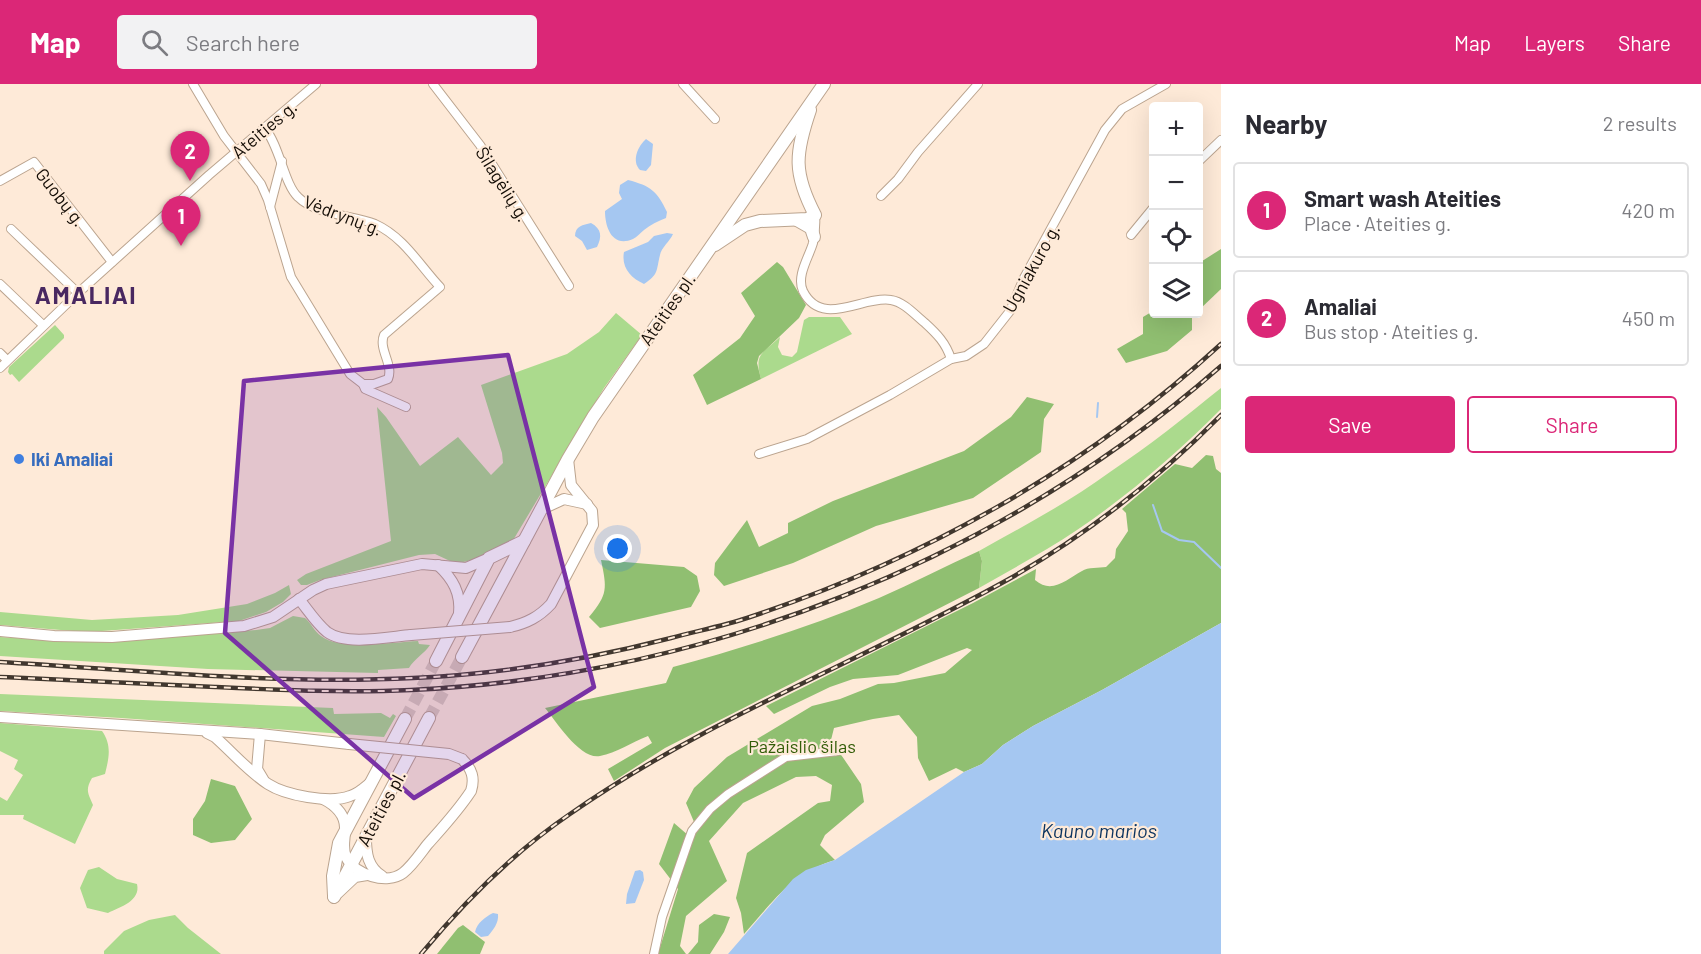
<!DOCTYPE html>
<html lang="en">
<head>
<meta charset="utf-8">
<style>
	:root { --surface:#fff; --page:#f2f2f3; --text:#2b2b33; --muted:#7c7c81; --line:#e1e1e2; --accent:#db2777 }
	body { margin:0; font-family:Barlow,sans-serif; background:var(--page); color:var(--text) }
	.controls { position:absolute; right:18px; top:18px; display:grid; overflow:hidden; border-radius:6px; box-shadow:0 6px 24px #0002 }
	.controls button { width:54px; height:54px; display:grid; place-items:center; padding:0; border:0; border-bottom:2px solid var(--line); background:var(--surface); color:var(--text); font:30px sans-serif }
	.you { position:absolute; left:618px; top:465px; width:21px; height:21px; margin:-15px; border:4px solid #fff; border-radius:50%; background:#1a73e8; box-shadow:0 0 0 9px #1a73e833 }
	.badge { display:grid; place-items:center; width:39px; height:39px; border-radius:50%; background:var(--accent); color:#fff; font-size:20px; font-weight:700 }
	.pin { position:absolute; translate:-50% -50px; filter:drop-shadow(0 2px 3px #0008) }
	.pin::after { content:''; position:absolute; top:32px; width:21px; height:18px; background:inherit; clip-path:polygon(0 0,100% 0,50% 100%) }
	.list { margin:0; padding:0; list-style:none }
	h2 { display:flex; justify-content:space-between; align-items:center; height:78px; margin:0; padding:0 24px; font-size:26px }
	h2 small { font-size:20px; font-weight:400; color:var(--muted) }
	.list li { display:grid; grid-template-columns:39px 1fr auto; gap:18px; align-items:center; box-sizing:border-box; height:96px; margin:0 12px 12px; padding:0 12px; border:2px solid var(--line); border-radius:6px }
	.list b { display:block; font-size:22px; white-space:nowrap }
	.list p { margin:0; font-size:20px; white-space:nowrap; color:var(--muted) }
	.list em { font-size:20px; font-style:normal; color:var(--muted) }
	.actions { display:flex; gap:12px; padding:18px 24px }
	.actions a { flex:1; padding:14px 0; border:2px solid var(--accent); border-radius:6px; text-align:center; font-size:21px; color:var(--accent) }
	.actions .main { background:var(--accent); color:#fff }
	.icon { flex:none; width:33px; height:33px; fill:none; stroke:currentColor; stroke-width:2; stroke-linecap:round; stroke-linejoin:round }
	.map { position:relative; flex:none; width:1221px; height:870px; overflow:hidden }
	header { display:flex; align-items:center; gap:36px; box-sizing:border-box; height:84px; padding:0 30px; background:var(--accent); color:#fff }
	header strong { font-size:28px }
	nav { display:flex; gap:33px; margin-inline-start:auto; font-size:21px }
	.search { width:420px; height:54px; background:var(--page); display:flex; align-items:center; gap:15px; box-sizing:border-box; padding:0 21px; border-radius:6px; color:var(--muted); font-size:22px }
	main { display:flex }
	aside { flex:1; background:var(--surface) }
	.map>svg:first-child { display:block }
	.green { fill:#abda8d }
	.forest { fill:#90bf71 }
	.water { fill:#a5c7f1 }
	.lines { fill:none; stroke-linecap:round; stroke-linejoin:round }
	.stream { stroke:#a5c7f1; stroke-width:2 }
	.highway-tunnel { stroke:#dbc9b8; stroke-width:12; stroke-dasharray:12 6; stroke-linecap:butt }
	.minor-casing { stroke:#bba48f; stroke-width:10 }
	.major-casing { stroke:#bba48f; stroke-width:12 }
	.highway-casing { stroke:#bba48f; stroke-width:14 }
	.minor { stroke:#fff; stroke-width:8 }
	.major { stroke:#fff; stroke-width:10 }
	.highway { stroke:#fff; stroke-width:12 }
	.rail-casing { stroke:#41372e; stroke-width:4.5 }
	.rail { stroke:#feead8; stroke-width:2; stroke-dasharray:7; stroke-linecap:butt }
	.major-bridge-casing { stroke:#bba48f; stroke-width:12; stroke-linecap:butt }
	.major-bridge { stroke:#fff; stroke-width:10 }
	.marked { fill:#7932a5; fill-opacity:0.2; stroke:#7932a5; stroke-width:4.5; stroke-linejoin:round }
	.shop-dot { fill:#3f7fe0; stroke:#feead8; stroke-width:2 }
	.labels { text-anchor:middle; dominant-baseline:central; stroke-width:4.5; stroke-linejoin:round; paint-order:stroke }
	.street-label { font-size:18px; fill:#130c05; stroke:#feead8 }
	.shop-label { font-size:18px; font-weight:bold; fill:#366cbe; stroke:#feead8; text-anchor:start }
	.park-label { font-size:18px; fill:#335d08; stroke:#feead8 }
	.water-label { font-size:20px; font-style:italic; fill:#0b335f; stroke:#feead8 }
	.district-label { font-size:24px; font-weight:bold; letter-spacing:1.5px; fill:#492861; stroke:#feead8 }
</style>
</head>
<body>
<header>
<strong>Map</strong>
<div class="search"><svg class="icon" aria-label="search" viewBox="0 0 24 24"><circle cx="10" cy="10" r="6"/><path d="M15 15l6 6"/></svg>Search here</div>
<nav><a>Map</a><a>Layers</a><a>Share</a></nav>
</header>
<main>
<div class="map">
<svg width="1221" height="870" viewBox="0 0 1221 870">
	<rect width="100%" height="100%" fill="#feead8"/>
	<g class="green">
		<polygon points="616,229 642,251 604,304 512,458 472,476 459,479 450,477 435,470 419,471 320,496 307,501 301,501 297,496 306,490 391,457 377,323 386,333 420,382 458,353 491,391 503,379 502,369 481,301 567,270 599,248"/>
		<path d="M809,233H840L852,250L761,295C754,269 762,270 780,253L778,263L782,271L792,273L797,268L804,236Z"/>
		<polygon points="55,241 64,251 64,254 19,298 12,290 10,291 8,288 9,283"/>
		<path d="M1221,304V325C1177,369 1129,411 1077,446C1046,467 1012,485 979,504L982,477L979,467C1024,442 1069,418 1110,388C1149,362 1185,333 1221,304Z"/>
		<polygon points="289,501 291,510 283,518 266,528 239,537 102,547 73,547 0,541 0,528 92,536 178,531 247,520 275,509"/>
		<path d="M293,532L305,534C311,539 314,547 321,552C340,567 394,558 418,557L419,560L430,561C424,570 414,575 409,584L378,586V589L208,585L0,572V553L79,558L109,557L256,546L270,544Z"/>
		<polygon points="0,610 333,624 334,630 381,629 390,634 393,630 396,632 384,653 121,634 0,627"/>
		<path d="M0,639L102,647C112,661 109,674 105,690L92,694C85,706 88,709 93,721L75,760L23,735L24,731H0V713L7,717L23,691L14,685L18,676L0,667Z"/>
		<path d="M99,783L117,795L137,800C141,817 120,823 108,829L87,824L80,804L88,786Z"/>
		<polygon points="175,831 188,844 221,870 104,870 104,867 124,847 149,836"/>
	</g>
	<g class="forest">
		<polygon points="1221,165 1221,205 1199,226 1199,179"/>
		<polygon points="777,178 783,183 806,221 799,234 759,272 757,279 761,295 707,321 693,291 740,254 755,232 741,209"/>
		<polygon points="1153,227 1154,230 1195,230 1192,232 1192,246 1167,267 1126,279 1117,265 1143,250 1143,233"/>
		<polygon points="1027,313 1054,320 1044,335 1041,368 973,414 876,442 793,479 724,502 714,491 715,479 747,436 759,463 788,449 788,439 833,417 964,367 1011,333"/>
		<path d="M1206,371L1213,372L1216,385L1221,389V539L1102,606L1033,642L1003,661L982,680L964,688L956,684L929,697L918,674L917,653L899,631L873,635L834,644L831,656L861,700L864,718L825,751L820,761L835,776C791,789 773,818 744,850L741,829L736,814L747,769L818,719L830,717L832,701L816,692L796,693L743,719L709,757L727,797L686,832L680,862L686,870H658L678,805L659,780L674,739L689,752L697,745L686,719L694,704L727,673L812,622L840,615L878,600L894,599L945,589L972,566L967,564L898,591L853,595L830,603L774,630L766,622L973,519L1036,485L1035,496C1052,511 1067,495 1082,487C1088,483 1099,484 1106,483L1115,474L1116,465L1128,447L1126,429L1122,425L1175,380L1192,384Z"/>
		<path d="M979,467L982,477L979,504L665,664L614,697L608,685L652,659L648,652C632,658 616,669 600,672C580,676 556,637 545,624L666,599L673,583C743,564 812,542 879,514C913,499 946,482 979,467Z"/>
		<path d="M601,476L684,483L697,492L700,507L691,523L600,544L589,533C608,510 607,505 601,476Z"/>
		<polygon points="211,695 235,702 252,735 235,756 211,759 193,751 193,735 205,717"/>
		<polygon points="714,830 730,833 724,848 710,870 688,870 698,858 699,841"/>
		<polygon points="463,841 485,858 480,870 437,870 458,844"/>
	</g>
	<g class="water">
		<path d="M646,55L653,60L651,81L646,87L640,86C631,77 638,62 646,55Z"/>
		<path d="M628,96C651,102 657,107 667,128L666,134C658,137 650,141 644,146C640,149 637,153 633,155C612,164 605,143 605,127L622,115L619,109L620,101Z"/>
		<path d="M591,139C602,145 602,153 597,163L587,166L582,157L575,152C575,142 583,141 591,139Z"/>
		<path d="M667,149L673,150C670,157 661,164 660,171C656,187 659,190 644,200C631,194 621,184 624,168L648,158L654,152Z"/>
		<polygon points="1221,539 1221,870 728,870 793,795 806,786 835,776 964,688 982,680 1003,661 1033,642 1102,606"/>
		<polygon points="640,786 643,788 644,796 635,819 626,820 627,810 635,787"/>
		<path d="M493,829L498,830C499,839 493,846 488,852L481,853L475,848C477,839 485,833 493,829Z"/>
	</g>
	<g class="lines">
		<g class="stream">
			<polyline points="1097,333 1098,319"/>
			<polyline points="1153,421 1162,447 1179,456 1194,458 1221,484"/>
		</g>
		<g class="highway-tunnel">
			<polyline points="429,634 462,573"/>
			<polyline points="405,635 436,577"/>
		</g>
		<defs>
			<g id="minor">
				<polyline points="193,0 224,52 261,100 268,116 291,193 350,290 363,300 365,305 406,323"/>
				<polyline points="433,0 480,61 569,202"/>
				<polyline points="683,0 715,35"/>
				<path d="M264,43C280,62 284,100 298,113C316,131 352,131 375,140C404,153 420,182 440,203L384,251C378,265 394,281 388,295L374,300H363"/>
				<polyline points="1198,78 1221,56"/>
				<polyline points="0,97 34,78 112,178"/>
				<polyline points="881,112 898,95 918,68 978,0"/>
				<polyline points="270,123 282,77"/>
				<path d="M815,131C816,141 815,149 813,159C809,173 796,192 803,207C822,245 863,211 891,216C904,218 915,231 925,239C937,250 946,259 951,275"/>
				<polyline points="11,145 78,209"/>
				<polyline points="1131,151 1154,123"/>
				<polyline points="0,200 43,241"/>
				<polyline points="0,269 7,276"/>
				<polyline points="0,284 78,209 209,91 316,0"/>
				<polyline points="759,370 807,355 890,311 951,275 966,272 984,260 1010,227 1024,194 1105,46 1122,25 1166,0"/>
				<polyline points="654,870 662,833 688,758 692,747 710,725 728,710 786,673 838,667"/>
			</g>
			<g id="major">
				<polyline points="540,426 564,415 587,420"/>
				<path d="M438,481C453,495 461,509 459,530"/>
				<path d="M299,515C308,526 316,539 327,548C346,562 388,553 411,551"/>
				<path d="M510,543C527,539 539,533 551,520L593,441L592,427L571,401L568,375"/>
				<polyline points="0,547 54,552 112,553 244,542 273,533 313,506 326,500 422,480 466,484 489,474"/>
				<polyline points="0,633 260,650 349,660"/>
				<path d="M207,649L215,653C232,668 248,687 268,700C285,711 330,720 350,712C358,710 364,704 370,699"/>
				<polyline points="260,650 257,685 263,695"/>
				<path d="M323,715C335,721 346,731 345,746C345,756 342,764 346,773C355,791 387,801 403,789C412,782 420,770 427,761C442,744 458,727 471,707C475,694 472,685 462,675"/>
				<path d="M366,754C366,770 368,783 382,792"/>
				<polyline points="338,809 355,793 367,791"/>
			</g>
			<g id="highway">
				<polyline points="797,136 811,144 814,153"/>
				<path d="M715,161L745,141L760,137L807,135L815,131C793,89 795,70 810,26"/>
				<polyline points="462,573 568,375 593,333 824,0"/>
				<polyline points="436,577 489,474 524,457"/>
				<polyline points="334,812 333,792 339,759 405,635"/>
				<polyline points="334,813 429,634"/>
			</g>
		</defs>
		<use href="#minor" class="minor-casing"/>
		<use href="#major" class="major-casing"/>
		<use href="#highway" class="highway-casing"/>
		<use href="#minor" class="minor"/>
		<use href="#major" class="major"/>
		<use href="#highway" class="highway"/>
		<defs>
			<g id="rail">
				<path d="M0,578C137,586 275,601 413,594C501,590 586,576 671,554C697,547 723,542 747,534C922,476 1085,385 1221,260"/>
				<path d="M0,593C72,596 144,600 215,603C281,606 346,609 411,606C707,592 998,477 1221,282"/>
				<path d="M421,870C464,818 514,768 570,730C706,635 864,576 1009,495C1086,451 1158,395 1221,331"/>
			</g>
		</defs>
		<use href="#rail" class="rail-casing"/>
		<use href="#rail" class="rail"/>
		<defs>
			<g id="major-bridge">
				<polyline points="411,551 510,543"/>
				<polyline points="349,660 449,670 462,675"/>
			</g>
		</defs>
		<use href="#major-bridge" class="major-bridge-casing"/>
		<use href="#major-bridge" class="major-bridge"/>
	</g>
	<path class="marked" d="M508,271L594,603L414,714L225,549L244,297Z"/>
	<circle class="shop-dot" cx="19" cy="375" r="6"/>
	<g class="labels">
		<g class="street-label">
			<text transform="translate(264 45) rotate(-40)">Ateities g.</text>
			<text transform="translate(503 100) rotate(58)">Šilagėlių g.</text>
			<text transform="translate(61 113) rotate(52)">Guobų g.</text>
			<text transform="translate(343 131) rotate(21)">Vėdrynų g.</text>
			<text transform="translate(1031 184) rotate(-61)">Ugniakuro g.</text>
			<text transform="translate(667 225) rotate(-55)">Ateities pl.</text>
			<text transform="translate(381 724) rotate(-62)">Ateities pl.</text>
		</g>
		<g class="shop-label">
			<text x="31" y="375">Iki Amaliai</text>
		</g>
		<g class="park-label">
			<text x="802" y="662">Pažaislio šilas</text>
		</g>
		<g class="water-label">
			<text x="1099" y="746">Kauno marios</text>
		</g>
		<g class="district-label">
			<text x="86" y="210">AMALIAI</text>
		</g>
	</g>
</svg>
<div class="controls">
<button>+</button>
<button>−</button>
<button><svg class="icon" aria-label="locate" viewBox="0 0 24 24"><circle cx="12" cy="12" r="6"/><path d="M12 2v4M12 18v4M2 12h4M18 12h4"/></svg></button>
<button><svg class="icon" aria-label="layers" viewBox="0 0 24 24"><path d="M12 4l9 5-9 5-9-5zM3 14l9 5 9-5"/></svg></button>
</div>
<div class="you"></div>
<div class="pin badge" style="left:181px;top:162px">1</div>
<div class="pin badge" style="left:190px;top:97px">2</div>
</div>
<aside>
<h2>Nearby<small>2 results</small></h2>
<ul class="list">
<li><span class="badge">1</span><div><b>Smart wash Ateities</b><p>Place · Ateities g.</p></div><em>420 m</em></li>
<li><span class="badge">2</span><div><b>Amaliai</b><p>Bus stop · Ateities g.</p></div><em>450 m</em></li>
</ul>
<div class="actions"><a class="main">Save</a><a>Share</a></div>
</aside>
</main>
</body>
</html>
